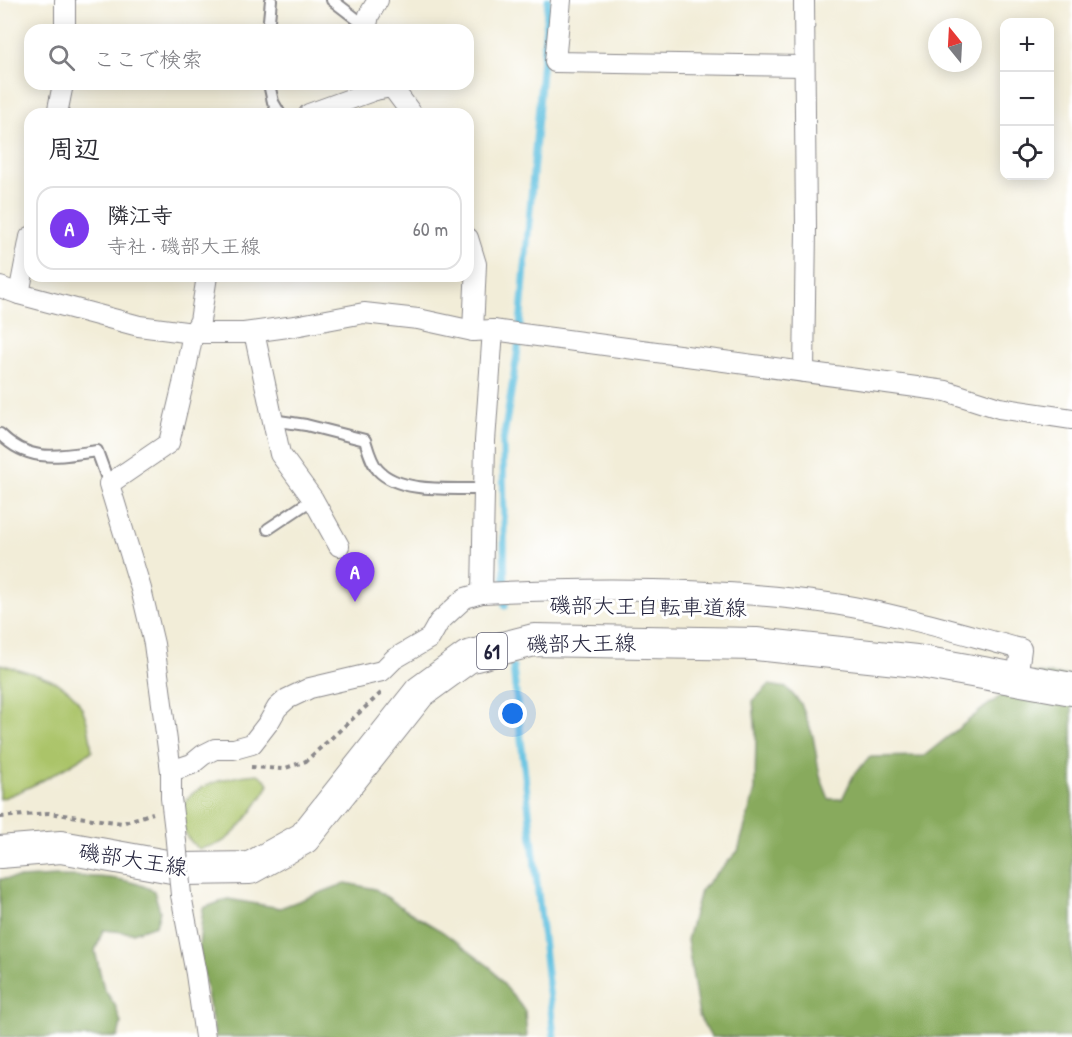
<!DOCTYPE html>
<html lang="ja">
<head>
<meta charset="utf-8">
<style>
	:root { --surface:#fff; --page:#f2f2f3; --text:#2b2b33; --muted:#7c7c81; --line:#e1e1e2; --accent:#7c3aed }
	body { margin:0; font-family:"Patrick Hand","Klee One",sans-serif; background:var(--page); color:var(--text) }
	.controls { position:absolute; right:18px; top:18px; display:grid; overflow:hidden; border-radius:12px; box-shadow:0 3px 15px #0003 }
	.controls button { width:54px; height:54px; display:grid; place-items:center; padding:0; border:0; border-bottom:2px solid var(--line); background:var(--surface); color:var(--text); font:30px sans-serif }
	.compass { position:absolute; left:928px; top:18px; width:54px; height:54px; border-radius:50%; background:var(--surface); box-shadow:0 3px 15px #0003; rotate:342deg }
	.you { position:absolute; left:513px; top:714px; width:21px; height:21px; margin:-15px; border:4px solid #fff; border-radius:50%; background:#1a73e8; box-shadow:0 0 0 9px #1a73e833 }
	.badge { display:grid; place-items:center; width:39px; height:39px; border-radius:50%; background:var(--accent); color:#fff; font-size:20px; font-weight:700 }
	.pin { position:absolute; translate:-50% -50px; filter:drop-shadow(0 2px 3px #0008) }
	.pin::after { content:''; position:absolute; top:32px; width:21px; height:18px; background:inherit; clip-path:polygon(0 0,100% 0,50% 100%) }
	.list { margin:0; padding:0; list-style:none }
	h2 { display:flex; justify-content:space-between; align-items:center; height:78px; margin:0; padding:0 24px; font-size:26px }
	h2 small { font-size:20px; font-weight:400; color:var(--muted) }
	.list li { display:grid; grid-template-columns:39px 1fr auto; gap:18px; align-items:center; box-sizing:border-box; height:84px; margin:0 12px 12px; padding:0 12px; border:2px solid var(--line); border-radius:18px }
	.list b { display:block; font-size:22px; white-space:nowrap }
	.list p { margin:0; font-size:20px; white-space:nowrap; color:var(--muted) }
	.list em { font-size:20px; font-style:normal; color:var(--muted) }
	.icon { flex:none; width:33px; height:33px; fill:none; stroke:currentColor; stroke-width:2; stroke-linecap:round; stroke-linejoin:round }
	.map { position:relative; flex:none; width:1072px; height:1037px; overflow:hidden }
	.search { position:absolute; background:var(--surface); box-shadow:0 3px 15px #0003; left:24px; top:24px; width:450px; height:66px; display:flex; align-items:center; gap:15px; box-sizing:border-box; padding:0 21px; border-radius:18px; color:var(--muted); font-size:22px }
	.panel { position:absolute; background:var(--surface); box-shadow:0 3px 15px #0003; left:24px; top:108px; width:450px; height:174px; border-radius:18px }
	.map>svg:first-child { display:block }
	.green { fill:#abc469; stroke:#667352; stroke-width:1.5 }
	.forest { fill:#88aa5d; stroke:#55664c; stroke-width:1.5 }
	.lines { fill:none; stroke-linecap:round; stroke-linejoin:round }
	.stream { stroke:#62c1e0; stroke-width:7 }
	.service-casing { stroke:#8a888a; stroke-width:14 }
	.minor-casing { stroke:#8a888a; stroke-width:22 }
	.primary-casing { stroke:#8a888a; stroke-width:34 }
	.path { stroke:#8a888a; stroke-width:4; stroke-dasharray:4.5 4.5; stroke-linecap:butt }
	.service { stroke:#fff; stroke-width:10 }
	.minor { stroke:#fff; stroke-width:20 }
	.primary { stroke:#fff; stroke-width:32 }
	.minor-bridge-casing { stroke:#8a888a; stroke-width:22; stroke-linecap:butt }
	.minor-bridge { stroke:#fff; stroke-width:20 }
	.labels { text-anchor:middle; dominant-baseline:central; stroke-width:6; stroke-linejoin:round; paint-order:stroke }
	.shield { fill:#fff; stroke:#646476; stroke-width:1.5 }
	.shield-label { font-size:21px; font-weight:bold; fill:#22223b }
	.street-label { font-size:22px; fill:#22223b; stroke:#fff }
</style>
</head>
<body>
<div class="map">
<svg width="1072" height="1037" viewBox="0 0 1072 1037">
	<rect width="100%" height="100%" fill="#fff"/>
	<filter id="ink" filterUnits="userSpaceOnUse"><feTurbulence type="fractalNoise" baseFrequency=".0167" numOctaves="2"/><feDisplacementMap in="SourceGraphic" scale="12" xChannelSelector="R" yChannelSelector="G"/><feConvolveMatrix kernelMatrix="1 2 1 2 8 2 1 2 1" color-interpolation-filters="sRGB"/></filter>
	<filter id="wash" filterUnits="userSpaceOnUse"><feTurbulence type="fractalNoise" baseFrequency=".008" numOctaves="4" result="noise"/><feDisplacementMap in="SourceGraphic" scale="24" xChannelSelector="R" yChannelSelector="G"/><feGaussianBlur stdDeviation="1.35" result="paint"/><feColorMatrix in="noise" values="0 0 0 0 0 0 0 0 0 0 0 0 0 0 0 0 0 1.4 0 .05"/><feComposite in="paint" operator="in"/></filter>
	<g filter="url(#wash)">
		<rect width="100%" height="100%" fill="#f2edd8"/>
		<g class="green">
			<path d="M0,664C60,682 85,682 92,751C63,770 33,788 0,799Z"/>
			<path d="M258,774L265,779L269,785C259,802 236,837 218,844C212,846 205,847 199,849C188,840 185,835 182,822C174,785 233,776 258,774Z"/>
		</g>
		<g class="forest">
			<polygon points="1034,673 1072,676 1072,1037 711,1037 699,1016 687,940 700,891 738,851 755,790 756,735 753,701 769,685 787,688 801,704 813,736 820,776 829,799 842,799 854,774 870,757 924,756 985,707"/>
			<path d="M59,876C90,877 126,875 154,891L160,911L156,925L133,933L103,930L95,951L104,989L115,1005L121,1023L118,1037H0V879Z"/>
			<polygon points="346,883 375,889 406,910 443,932 490,967 525,1011 527,1037 215,1037 199,947 203,908 228,899 280,908"/>
		</g>
		<g class="lines">
			<g class="stream">
				<polyline points="505,606 503,442 518,349 548,0"/>
				<polyline points="513,667 554,1037"/>
			</g>
		</g>
	</g>
	<g filter="url(#ink)">
		<g class="lines">
			<defs>
				<g id="service">
					<polyline points="332,0 367,27"/>
					<polyline points="268,30 271,0"/>
					<polyline points="269,84 273,102 280,114"/>
					<path d="M272,420L306,425L365,440C368,450 371,462 378,470C400,494 454,488 484,489"/>
					<path d="M0,434C30,464 59,456 97,451L109,484"/>
					<polyline points="268,529 313,499"/>
				</g>
				<g id="minor">
					<polyline points="65,0 65,30"/>
					<polyline points="561,0 555,62 804,66"/>
					<polyline points="804,0 806,228 804,372"/>
					<polyline points="366,30 369,15 378,0"/>
					<polyline points="372,84 375,90 392,87 412,114"/>
					<polyline points="57,114 63,84"/>
					<polyline points="309,114 375,90"/>
					<polyline points="468,238 476,264 473,331"/>
					<polyline points="0,287 19,294 139,326 193,333 244,333 295,326 364,313 418,319 473,331 493,330 946,391 999,408 1072,419"/>
					<polyline points="19,294 30,237"/>
					<polyline points="254,332 280,454 313,499 339,546"/>
					<path d="M482,593C599,587 719,587 835,604C898,614 960,633 1021,649L1017,679"/>
					<polyline points="171,771 154,644 141,589 109,484 169,443 183,384 193,333 200,321 207,276"/>
					<polyline points="175,831 171,798 171,771 192,764 203,755 215,749 234,749 252,744 269,722 277,708 287,699 310,688 382,671 394,659 430,638 439,622 465,598 482,593 485,441 493,330"/>
					<polyline points="181,895 196,974 205,1037"/>
				</g>
				<polyline id="primary" points="0,852 61,847 183,869 250,868 304,838 420,692 468,657 534,640 756,644 916,661 1072,689"/>
			</defs>
			<use href="#service" class="service-casing"/>
			<use href="#minor" class="minor-casing"/>
			<use href="#primary" class="primary-casing"/>
			<g class="path">
				<polyline points="251,767 283,769 306,761 381,693"/>
				<polyline points="0,817 49,813 122,823 153,813"/>
			</g>
			<use href="#service" class="service"/>
			<use href="#minor" class="minor"/>
			<use href="#primary" class="primary"/>
			<defs>
				<polyline id="minor-bridge" points="175,831 181,895"/>
			</defs>
			<use href="#minor-bridge" class="minor-bridge-casing"/>
			<use href="#minor-bridge" class="minor-bridge"/>
		</g>
	</g>
	<g class="labels">
		<rect class="shield" x="477" y="633" width="30" height="36" rx="4.5"/>
		<g class="shield-label">
			<text x="492" y="651">61</text>
		</g>
		<g class="street-label">
			<text transform="translate(648 606) rotate(1)">磯部大王自転車道線</text>
			<text transform="translate(581 643) rotate(-1)">磯部大王線</text>
			<text transform="translate(133 859) rotate(9)">磯部大王線</text>
		</g>
	</g>
</svg>
<div class="controls">
<button>+</button>
<button>−</button>
<button><svg class="icon" aria-label="locate" viewBox="0 0 24 24"><circle cx="12" cy="12" r="6"/><path d="M12 2v4M12 18v4M2 12h4M18 12h4"/></svg></button>
</div>
<svg class="compass" viewBox="-18 -18 36 36"><path d="M0-13l5 13h-10z" fill="#e53935"/><path d="M0 13l5-13h-10z" fill="#7c7c81"/></svg>
<div class="you"></div>
<div class="pin badge" style="left:355px;top:602px">A</div>
<div class="search"><svg class="icon" aria-label="search" viewBox="0 0 24 24"><circle cx="10" cy="10" r="6"/><path d="M15 15l6 6"/></svg>ここで検索</div>
<section class="panel">
<h2>周辺<small></small></h2>
<ul class="list">
<li><span class="badge">A</span><div><b>隣江寺</b><p>寺社 · 磯部大王線</p></div><em>60 m</em></li>
</ul>
</section>
</div>
</body>
</html>
